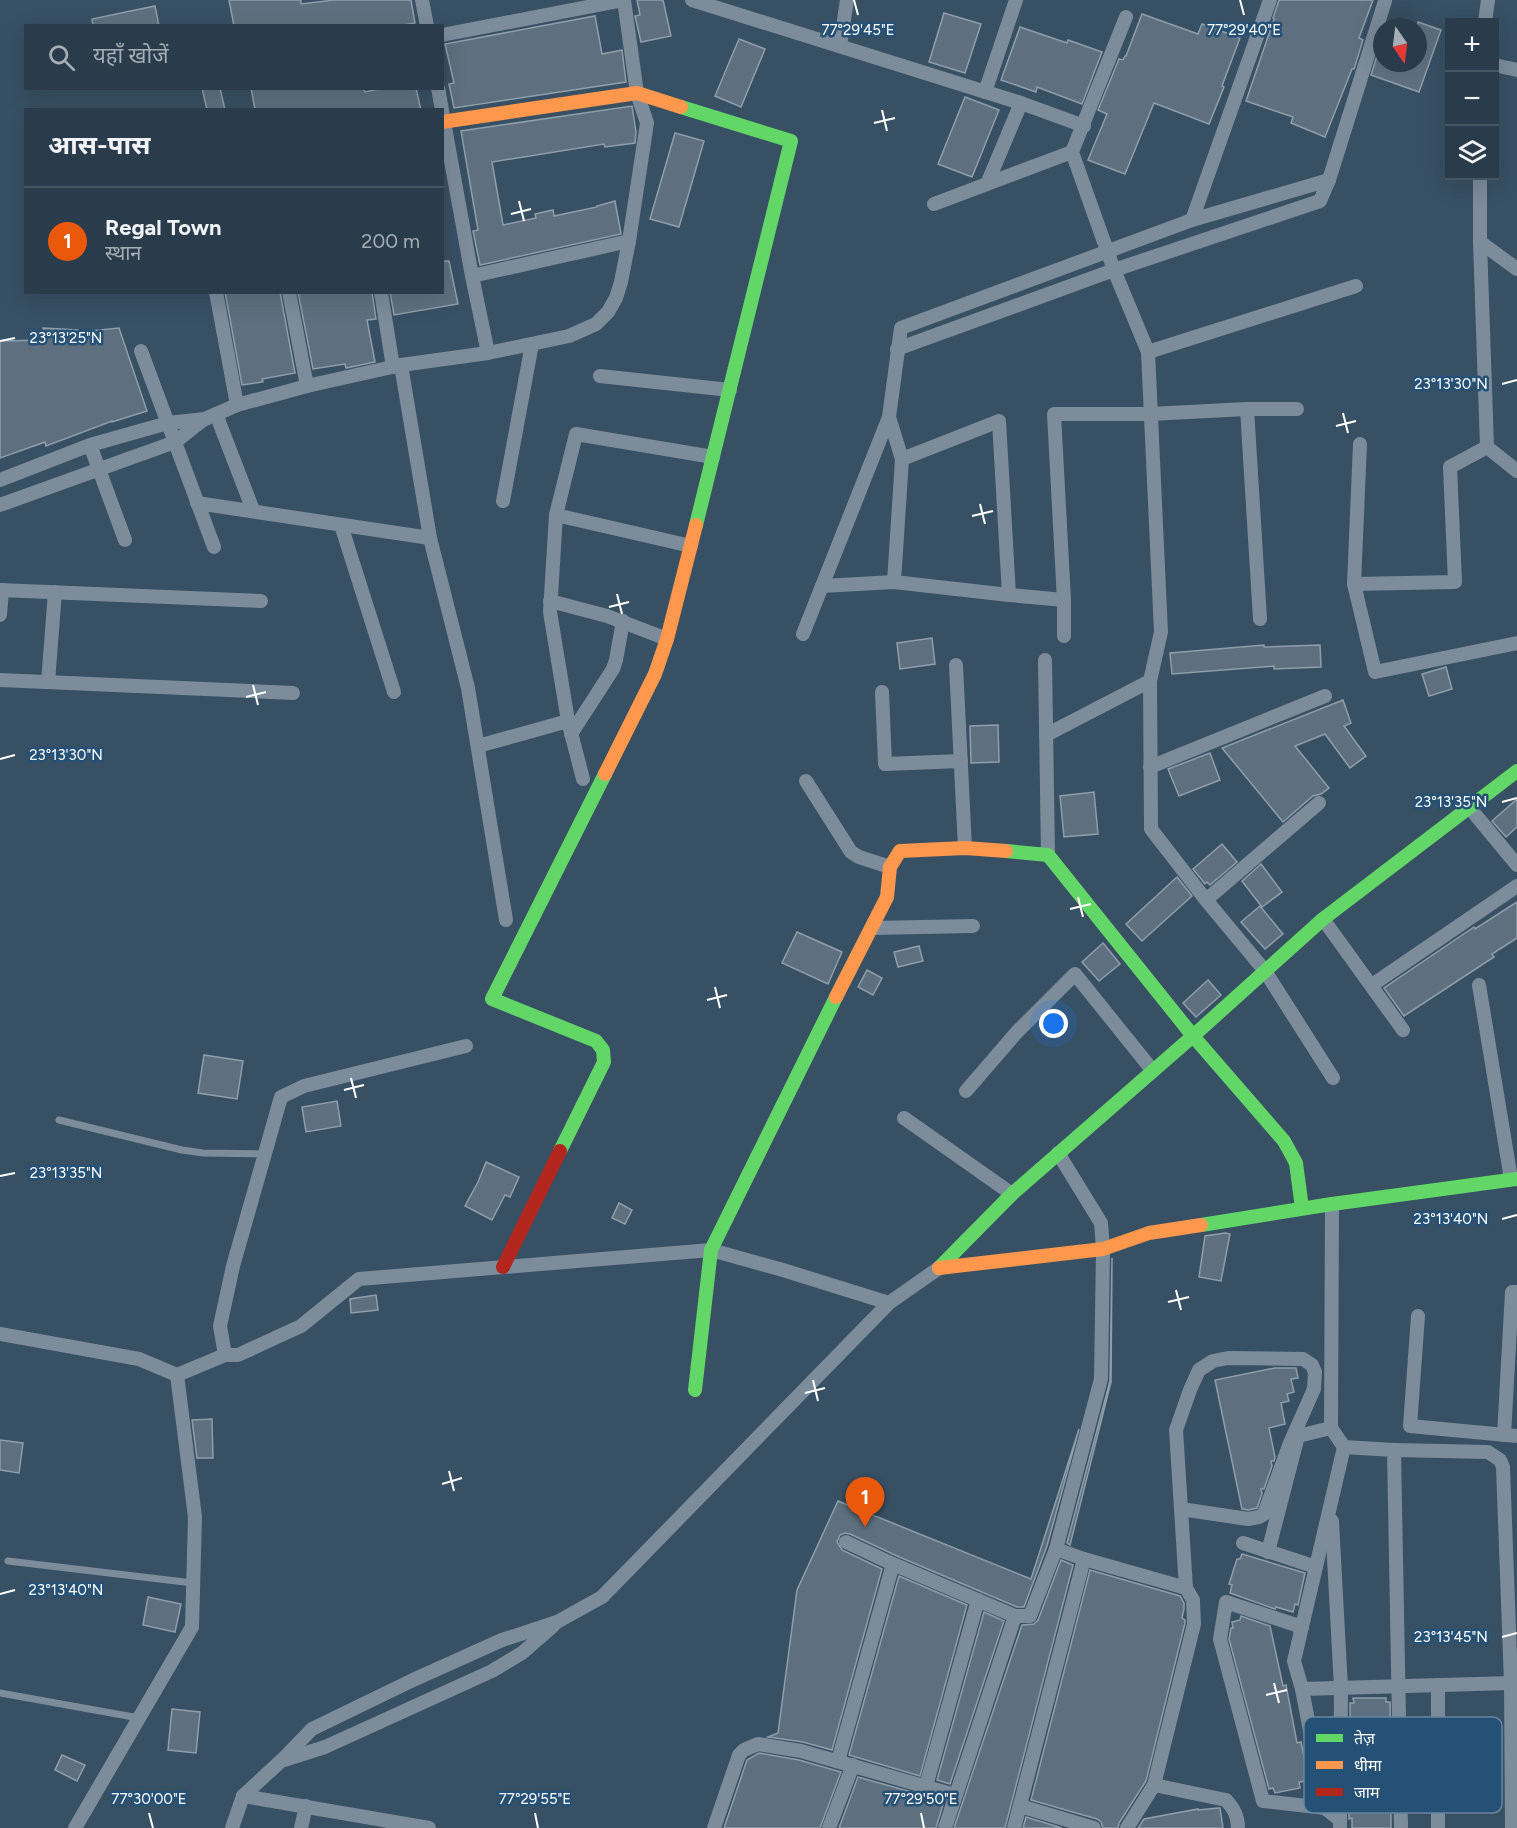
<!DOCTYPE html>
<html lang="hi">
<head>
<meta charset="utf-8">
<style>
	:root { --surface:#2a3c4b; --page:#324352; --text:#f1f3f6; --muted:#a5adb5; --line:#465663; --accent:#ea580c }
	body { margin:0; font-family:Figtree,"Noto Sans Devanagari",sans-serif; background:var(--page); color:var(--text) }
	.controls { position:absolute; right:18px; top:18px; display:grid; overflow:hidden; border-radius:0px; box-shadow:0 6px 24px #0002 }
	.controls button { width:54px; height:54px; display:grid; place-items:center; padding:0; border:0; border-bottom:2px solid var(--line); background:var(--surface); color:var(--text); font:30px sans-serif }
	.compass { position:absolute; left:1373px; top:18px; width:54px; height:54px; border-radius:50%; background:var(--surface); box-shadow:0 6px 24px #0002; rotate:166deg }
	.you { position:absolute; left:1054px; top:1024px; width:21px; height:21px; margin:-15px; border:4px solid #fff; border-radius:50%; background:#1a73e8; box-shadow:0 0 0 9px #1a73e833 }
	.badge { display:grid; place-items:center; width:39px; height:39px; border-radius:50%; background:var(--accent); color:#fff; font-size:20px; font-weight:700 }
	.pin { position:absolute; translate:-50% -50px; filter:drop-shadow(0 2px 3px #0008) }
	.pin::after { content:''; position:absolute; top:32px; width:21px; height:18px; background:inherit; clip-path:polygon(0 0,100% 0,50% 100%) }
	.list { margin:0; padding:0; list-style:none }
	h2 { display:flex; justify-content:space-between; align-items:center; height:78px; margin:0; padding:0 24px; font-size:26px }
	h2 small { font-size:20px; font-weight:400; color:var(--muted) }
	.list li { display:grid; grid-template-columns:39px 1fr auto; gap:18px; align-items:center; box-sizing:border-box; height:108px; padding:0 24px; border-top:2px solid var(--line) }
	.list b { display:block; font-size:22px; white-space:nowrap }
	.list p { margin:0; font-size:20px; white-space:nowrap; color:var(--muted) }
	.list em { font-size:20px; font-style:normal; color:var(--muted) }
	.icon { flex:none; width:33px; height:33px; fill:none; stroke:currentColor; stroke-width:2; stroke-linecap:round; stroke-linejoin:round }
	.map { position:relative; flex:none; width:1517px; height:1828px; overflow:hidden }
	.search { position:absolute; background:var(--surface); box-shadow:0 6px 24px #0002; left:24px; top:24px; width:420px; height:66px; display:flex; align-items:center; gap:15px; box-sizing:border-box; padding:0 21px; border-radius:0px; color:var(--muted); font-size:22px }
	.panel { position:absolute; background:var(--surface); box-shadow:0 6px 24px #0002; left:24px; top:108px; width:420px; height:186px; border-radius:0px }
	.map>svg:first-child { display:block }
	.building { fill:#5e707f; stroke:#8f9eab; stroke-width:1.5 }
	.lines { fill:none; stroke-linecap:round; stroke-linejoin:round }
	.lane { stroke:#7c8c9b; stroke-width:7 }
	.street { stroke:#7c8c9b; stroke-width:14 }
	.fast { stroke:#63d668; stroke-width:14 }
	.slow { stroke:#ff974d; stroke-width:14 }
	.jam { stroke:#b3261e; stroke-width:14 }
	.ticks { fill:none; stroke:#fff; stroke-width:2 }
	.key { fill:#265176; stroke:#67859f; stroke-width:1.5 }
	.key-label { font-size:16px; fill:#fff }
	.ticks-label { font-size:15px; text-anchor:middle; fill:#fff; stroke:#265176; stroke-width:5; stroke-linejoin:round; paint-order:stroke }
</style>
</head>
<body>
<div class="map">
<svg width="1517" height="1828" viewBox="0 0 1517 1828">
	<rect width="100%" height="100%" fill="#385064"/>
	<g class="building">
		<polygon points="229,0 301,0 301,4 334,0 411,0 415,23 398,26 234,26"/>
		<polygon points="637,0 663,0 671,36 641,42 635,16 640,15"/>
		<polygon points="1279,0 1373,0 1359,38 1363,40 1354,69 1352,69 1325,137 1291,123 1293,117 1246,101 1274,19 1273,18"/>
		<polygon points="155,6 159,26 93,26 92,19"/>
		<polygon points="944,13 981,24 965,73 929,62"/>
		<polygon points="1142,14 1198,34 1202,24 1240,38 1222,86 1224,87 1209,124 1154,103 1125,174 1088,160 1107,114 1098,110 1119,59 1123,60 1125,56 1126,56"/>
		<polygon points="595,16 602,54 622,50 626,82 454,108 449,84 454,83 445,44"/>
		<polygon points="1418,22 1441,30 1419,92 1371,75 1380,46 1382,47 1382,63 1418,63"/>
		<polygon points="1020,27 1067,43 1068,40 1102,52 1082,104 1037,87 1036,92 1001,80"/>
		<polygon points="739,39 765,49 741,107 715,96"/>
		<polygon points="202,88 220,88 225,110 207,110"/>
		<polygon points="251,88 363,88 365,92 384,88 416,88 421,110 255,110"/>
		<polygon points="965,97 999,110 972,177 938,164"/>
		<polygon points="632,106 636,132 635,143 605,147 604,144 492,162 503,225 536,218 535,214 553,210 554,216 597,207 597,206 615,201 621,234 480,265 473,231 478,230 461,131"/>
		<polygon points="675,133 704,141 679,227 650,219"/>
		<polygon points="442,261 449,261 458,304 394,315 390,292 442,292"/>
		<polygon points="225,292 280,292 295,373 262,379 263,382 242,385"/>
		<polygon points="298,292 372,292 376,319 367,320 375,362 346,368 345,364 313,369"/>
		<polygon points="43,328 78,330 79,332 119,328 147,411 112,422 112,421 46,446 45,442 0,458 0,341 47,340"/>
		<polygon points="932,638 935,664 900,669 897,643"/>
		<polygon points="1264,645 1264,647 1320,645 1321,667 1274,669 1274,666 1172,674 1170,653"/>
		<polygon points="1446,667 1452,689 1429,696 1422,674"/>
		<polygon points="1343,700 1351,723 1344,726 1366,756 1350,768 1325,734 1295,746 1329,788 1321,794 1313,796 1283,822 1222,748"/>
		<polygon points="998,725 999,762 971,763 970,726"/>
		<polygon points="1210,753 1220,780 1179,796 1168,769"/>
		<polygon points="1094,792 1098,834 1064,837 1060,796"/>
		<polygon points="1517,799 1517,827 1506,837 1492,821"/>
		<polygon points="1222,844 1237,862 1210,885 1207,882 1205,884 1193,869"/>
		<polygon points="1261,864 1282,892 1262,907 1242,881"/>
		<polygon points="1177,877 1192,896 1142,941 1126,924"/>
		<polygon points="1517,902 1517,938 1492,954 1494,957 1404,1016 1384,988 1474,927 1475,929"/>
		<polygon points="1260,906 1283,934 1265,949 1241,922"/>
		<polygon points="797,932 842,952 828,984 782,963"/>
		<polygon points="1103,943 1120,964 1099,981 1082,962"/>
		<polygon points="919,946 923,961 898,967 894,952"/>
		<polygon points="867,970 882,978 873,995 858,987"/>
		<polygon points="1208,980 1221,995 1196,1017 1183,1003"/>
		<polygon points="204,1055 243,1061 237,1099 198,1093"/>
		<polygon points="337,1101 341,1126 306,1132 302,1107"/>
		<polygon points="486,1162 519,1177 510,1197 505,1195 492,1220 465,1206 478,1182"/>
		<polygon points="619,1203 632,1210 625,1224 612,1218"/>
		<polygon points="1225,1233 1230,1234 1221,1281 1199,1277 1205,1236"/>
		<polygon points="1112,1258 1111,1382 1070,1545 1067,1543 1110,1381"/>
		<polygon points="376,1295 378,1310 351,1313 350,1299"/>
		<polygon points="1275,1368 1296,1368 1298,1378 1291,1379 1294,1392 1287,1394 1289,1401 1281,1403 1285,1424 1269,1428 1275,1457 1274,1461 1271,1461 1272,1466 1264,1489 1261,1489 1262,1494 1257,1508 1248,1510 1242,1509 1215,1380"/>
		<polygon points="212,1419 213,1458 197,1458 192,1420"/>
		<polygon points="1079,1429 1047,1546 1024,1607 1017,1607 897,1556 850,1534 845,1533 840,1535 837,1542 842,1550 882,1569 832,1750 803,1742 768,1737 778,1733 797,1590 838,1501 1031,1579"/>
		<polygon points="0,1440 23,1443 19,1473 0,1470"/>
		<polygon points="1242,1554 1305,1573 1298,1605 1295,1604 1293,1612 1276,1607 1275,1609 1230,1593 1232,1585 1229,1584 1237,1559 1240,1559"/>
		<polygon points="1061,1560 1073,1565 1005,1828 954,1828 1022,1625 1034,1624 1038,1620"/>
		<polygon points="1090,1570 1180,1596 1184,1603 1184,1609 1182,1618 1185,1620 1185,1623 1146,1781 1119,1823 1118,1828 1103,1828 1101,1822 1097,1819 1031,1800"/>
		<polygon points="899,1576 967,1605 920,1776 849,1755"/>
		<polygon points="148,1597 181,1604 175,1632 143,1625"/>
		<polygon points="984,1612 1004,1621 950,1784 937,1780"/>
		<polygon points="1241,1616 1270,1626 1283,1686 1286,1685 1297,1743 1301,1742 1307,1771 1305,1772 1307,1781 1299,1782 1300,1788 1275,1793 1273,1788 1269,1789 1229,1639 1231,1628 1233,1628 1232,1622 1240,1620"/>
		<polygon points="1353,1698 1386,1698 1386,1702 1390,1702 1391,1828 1352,1828 1352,1818 1349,1819 1349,1788 1351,1788 1351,1775 1350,1703 1354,1703"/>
		<polygon points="172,1709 200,1712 196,1753 168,1750"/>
		<polygon points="759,1753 799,1760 841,1772 820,1828 724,1828 747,1760"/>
		<polygon points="62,1755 85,1765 77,1781 55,1770"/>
		<polygon points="858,1777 944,1801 936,1828 839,1828"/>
		<polygon points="1218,1808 1220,1808 1223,1828 1138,1828 1144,1819 1198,1809 1198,1810"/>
		<polygon points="1026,1817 1062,1828 1023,1828"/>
	</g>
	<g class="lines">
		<g class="lane">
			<polyline points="59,1120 182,1150 203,1153 265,1154"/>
			<polyline points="8,1561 193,1583"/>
			<polyline points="0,1693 139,1718"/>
		</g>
		<g class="street">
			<polyline points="422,0 427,26"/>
			<polyline points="692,0 1021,103 1084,126"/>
			<polyline points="1126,17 1072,152 1114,270 1148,352 1161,632 1150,681 1151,829 1206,900 1265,971 1333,1078"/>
			<polyline points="1485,22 1488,0"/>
			<polyline points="442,35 624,0"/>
			<polyline points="840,46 847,0"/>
			<polyline points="1494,65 1517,70"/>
			<polyline points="438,88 442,110"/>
			<polyline points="985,92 1016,0"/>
			<polyline points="442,111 472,276 488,353"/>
			<polyline points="1480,176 1480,242 1487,447 1517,471"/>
			<polyline points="987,184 1021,103"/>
			<polyline points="934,204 1072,152"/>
			<polyline points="1192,220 1270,0"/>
			<polyline points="1480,242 1517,269"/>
			<polyline points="472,276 629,241 647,123 637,93 624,0"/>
			<polyline points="216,292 237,405"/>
			<polyline points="289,292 307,386"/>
			<polyline points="381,292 393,367"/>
			<polyline points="897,349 1114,270 1320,201 1329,180 1385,1"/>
			<polyline points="141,351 214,547"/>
			<polyline points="1148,352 1356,286"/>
			<polyline points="401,365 430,538 468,688 506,920"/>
			<polyline points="600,376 730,390"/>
			<polyline points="1247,409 1260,619"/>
			<polyline points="216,414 253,510"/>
			<polyline points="889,417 902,459 894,582"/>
			<polyline points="1360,444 1354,584 1375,672 1517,643"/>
			<polyline points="90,445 125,540"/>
			<polyline points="0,480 90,445 168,423 205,419 237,405 307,386 401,365 488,353 569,336 596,324 608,312 616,298 621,282 629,241"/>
			<polyline points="503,501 532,344"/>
			<polyline points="197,503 430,538"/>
			<polyline points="0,505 175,442 203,420"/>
			<polyline points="556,515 550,612 568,721 583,779"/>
			<polyline points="341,525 394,692"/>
			<polyline points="691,546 556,515 576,434 713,457"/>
			<polyline points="1354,584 1455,582 1450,467 1487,447"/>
			<polyline points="822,586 894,582 1009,595 999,421 902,459"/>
			<polyline points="0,590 261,601"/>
			<polyline points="1009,595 1064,600"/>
			<polyline points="550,601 607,616 667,639"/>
			<polyline points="0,615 2,590"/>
			<polyline points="803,634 889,417 901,328 1192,220 1329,180"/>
			<polyline points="1064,636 1064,600 1054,414 1150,414 1247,409 1297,409"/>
			<polyline points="1045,660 1048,855"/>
			<polyline points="956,665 965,848"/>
			<polyline points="0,680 293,693"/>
			<polyline points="48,682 55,592"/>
			<polyline points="882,692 885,764 961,761"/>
			<polyline points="571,734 613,669 616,660 623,621"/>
			<polyline points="1046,735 1150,681"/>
			<polyline points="478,746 568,721"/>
			<polyline points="1150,767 1325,696"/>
			<polyline points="806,781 851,852 859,857 890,867"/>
			<polyline points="1469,807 1517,865"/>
			<polyline points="1206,900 1319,803"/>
			<polyline points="1323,919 1403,1030"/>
			<polyline points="872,928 973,926"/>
			<polyline points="1372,985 1517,886"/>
			<polyline points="1479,985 1511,1179"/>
			<polyline points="966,1091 1016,1033 1075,974 1153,1071"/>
			<polyline points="904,1118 1012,1194"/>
			<polyline points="1332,1204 1331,1428 1344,1447 1394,1450 1401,1828"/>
			<polyline points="1418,1316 1410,1426 1517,1436"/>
			<polyline points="0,1334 139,1359 177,1375 225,1355 238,1355 301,1326 359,1279 711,1250 783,1270 889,1303"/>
			<polyline points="225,1355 220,1326 233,1266 281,1097 304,1086 466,1046"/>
			<polyline points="1504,1435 1512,1292 1517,1292"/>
			<polyline points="1181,1509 1248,1519 1259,1517 1264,1514 1290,1443 1314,1389 1315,1372 1312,1365 1303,1359 1228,1358 1213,1361 1199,1370 1190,1390 1176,1430 1186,1588"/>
			<polyline points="1332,1521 1341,1688 1340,1826"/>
			<polyline points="846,1542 893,1564 1015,1616"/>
			<polyline points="1243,1543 1316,1567"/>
			<polyline points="1056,1549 1084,1559 1186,1588 1193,1600 1194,1624 1154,1785 1127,1828"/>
			<polyline points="1268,1552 1298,1436 1331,1428"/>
			<polyline points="1302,1627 1226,1602 1220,1639 1263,1801 1325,1808"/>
			<polyline points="1511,1683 1512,1828"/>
			<polyline points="1438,1685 1438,1828"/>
			<polyline points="1302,1689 1511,1683 1503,1467 1500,1460 1488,1452 1394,1450"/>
			<polyline points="284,1760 325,1747 492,1671 522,1653 553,1626"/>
			<polyline points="838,1761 893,1564"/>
			<path d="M1154,1785L1226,1800C1234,1809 1238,1816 1238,1828"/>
			<polyline points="926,1786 978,1600"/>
			<polyline points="243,1796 429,1828"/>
			<polyline points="1020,1806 1094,1828"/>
			<polyline points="1340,1820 1325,1808 1302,1689 1294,1661 1344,1447"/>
			<polyline points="75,1828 192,1627 195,1517 177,1375"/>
			<polyline points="232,1828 243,1796 282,1760 312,1729 413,1680 502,1640 557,1622 602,1597 889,1303 939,1268"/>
			<polyline points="301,1828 306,1806"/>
			<polyline points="714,1828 739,1755 744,1750 758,1744 801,1751 955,1795"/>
			<polyline points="829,1828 853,1765"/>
			<polyline points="945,1828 1015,1616 1030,1616 1056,1549 1101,1379 1103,1249 1101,1223 1058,1153"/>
			<polyline points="1014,1828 1084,1559"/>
		</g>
		<g class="fast">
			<polyline points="681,107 791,141 696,525"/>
			<polyline points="1006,851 1048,855 1193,1036 1284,1141 1296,1163 1302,1208"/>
			<polyline points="560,1151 604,1062 603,1050 596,1041 492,999 605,774"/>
			<polyline points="1201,1225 1332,1204 1517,1179"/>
			<polyline points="939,1268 1012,1194 1193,1036 1323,919 1517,771"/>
			<polyline points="695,1390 711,1250 836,997"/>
		</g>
		<g class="slow">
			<polyline points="442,122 637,93 681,107"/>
			<polyline points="605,774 655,674 667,639 696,525"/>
			<polyline points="836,997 887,897 890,867 900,851 965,848 1006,851"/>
			<polyline points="939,1268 1103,1249 1149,1233 1201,1225"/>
		</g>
		<polyline class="jam" points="503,1267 560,1151"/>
	</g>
	<path class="ticks" d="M854,0L858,15M1240,0L1244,15M882,110L887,131M874,123L895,118M519,201L524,221M511,214L531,209M0,341L15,338M1502,384L1517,380M1343,413L1348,433M1336,426L1356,421M980,504L985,524M972,516L993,511M617,594L622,614M609,607L629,602M253,685L258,705M246,697L266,692M0,759L15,755M1502,802L1517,798M1078,897L1083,917M1070,909L1091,904M715,987L720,1008M707,1000L727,995M351,1078L356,1098M344,1090L364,1085M0,1176L15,1173M1502,1219L1517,1215M1176,1290L1181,1310M1168,1302L1189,1297M813,1380L818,1401M805,1393L825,1388M449,1471L454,1491M442,1484L462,1478M0,1594L15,1590M1502,1637L1517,1633M1274,1683L1279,1703M1266,1695L1287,1690M149,1813L153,1828M535,1813L538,1828M921,1813L924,1828"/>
	<rect x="1304" y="1717" width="198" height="96" rx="9" class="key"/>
	<rect x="1316" y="1734" width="27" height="8" fill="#63d668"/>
	<rect x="1316" y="1761" width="27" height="8" fill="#ff974d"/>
	<rect x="1316" y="1788" width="27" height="8" fill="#b3261e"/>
	<g class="key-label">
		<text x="1354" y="1744">तेज़</text>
		<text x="1354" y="1771">धीमा</text>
		<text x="1354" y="1798">जाम</text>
	</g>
	<g class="ticks-label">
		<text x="1244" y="35">77°29'40"E</text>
		<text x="858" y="35">77°29'45"E</text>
		<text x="66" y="343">23°13'25"N</text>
		<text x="1451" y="389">23°13'30"N</text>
		<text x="66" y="760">23°13'30"N</text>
		<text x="1451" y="807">23°13'35"N</text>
		<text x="66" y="1178">23°13'35"N</text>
		<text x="1451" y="1224">23°13'40"N</text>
		<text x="66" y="1595">23°13'40"N</text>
		<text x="1451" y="1642">23°13'45"N</text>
		<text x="149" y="1804">77°30'00"E</text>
		<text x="535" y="1804">77°29'55"E</text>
		<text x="921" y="1804">77°29'50"E</text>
	</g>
</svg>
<div class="controls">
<button>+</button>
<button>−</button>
<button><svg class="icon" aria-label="layers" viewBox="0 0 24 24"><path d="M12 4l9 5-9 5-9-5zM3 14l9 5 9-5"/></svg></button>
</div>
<svg class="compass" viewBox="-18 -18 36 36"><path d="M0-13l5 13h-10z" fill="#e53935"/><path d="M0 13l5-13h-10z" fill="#a5adb5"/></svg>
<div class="you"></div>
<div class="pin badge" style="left:865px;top:1527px">1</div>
<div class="search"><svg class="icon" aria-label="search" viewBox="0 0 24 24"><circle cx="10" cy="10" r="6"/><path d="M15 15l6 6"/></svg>यहाँ खोजें</div>
<section class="panel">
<h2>आस-पास<small></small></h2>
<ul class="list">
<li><span class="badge">1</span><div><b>Regal Town</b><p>स्थान</p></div><em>200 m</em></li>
</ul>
</section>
</div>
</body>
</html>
